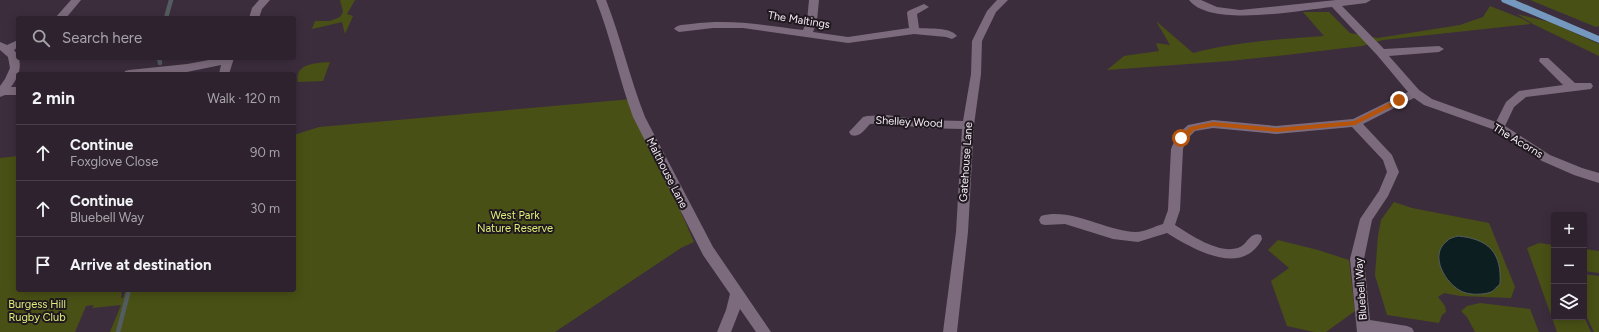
<!DOCTYPE html>
<html lang="en">
<head>
<meta charset="utf-8">
<style>
	:root { --surface:#2d222e; --page:#352a36; --text:#f1f3f6; --muted:#a7a4aa; --line:#483f4a }
	body { margin:0; font-family:Figtree,sans-serif; background:var(--page); color:var(--text) }
	.controls { position:absolute; right:12px; bottom:12px; display:grid; overflow:hidden; border-radius:4px; box-shadow:0 2px 10px #0003 }
	.controls button { width:36px; height:36px; display:grid; place-items:center; padding:0; border:0; border-bottom:1px solid var(--line); background:var(--surface); color:var(--text); font:20px sans-serif }
	.stop { position:absolute; width:12px; height:12px; margin:-9px; border:3px solid #b45309; border-radius:50%; background:#fff }
	.stop.end { background:#b45309; border-color:#fff; box-shadow:0 1px 4px #0008 }
	.list { margin:0; padding:0; list-style:none }
	h2 { display:flex; justify-content:space-between; align-items:center; height:52px; margin:0; padding:0 16px; font-size:17px }
	h2 small { font-size:13px; font-weight:400; color:var(--muted) }
	.list li { display:grid; grid-template-columns:26px 1fr auto; gap:12px; align-items:center; box-sizing:border-box; height:56px; padding:0 16px; border-top:1px solid var(--line) }
	.list b { display:block; font-size:15px; white-space:nowrap }
	.list p { margin:0; font-size:13px; white-space:nowrap; color:var(--muted) }
	.list em { font-size:13px; font-style:normal; color:var(--muted) }
	.icon { flex:none; width:22px; height:22px; fill:none; stroke:currentColor; stroke-width:2; stroke-linecap:round; stroke-linejoin:round }
	.map { position:relative; flex:none; width:1599px; height:332px; overflow:hidden }
	.search { position:absolute; background:var(--surface); box-shadow:0 2px 10px #0003; left:16px; top:16px; width:280px; height:44px; display:flex; align-items:center; gap:10px; box-sizing:border-box; padding:0 14px; border-radius:4px; color:var(--muted); font-size:15px }
	.panel { position:absolute; background:var(--surface); box-shadow:0 2px 10px #0003; left:16px; top:72px; width:280px; height:220px; border-radius:4px }
	.map>svg:first-child { display:block }
	.green { fill:#495015 }
	.water { fill:#0d1e20; stroke:#535c60 }
	.lines { fill:none; stroke-linecap:round; stroke-linejoin:round }
	.stream { stroke:#535c60; stroke-width:4.5 }
	.minor { fill:#7c6b7c; fill-rule:evenodd }
	.major { fill:#7598be; fill-rule:evenodd }
	.route { fill:#b45309 }
	.labels { text-anchor:middle; dominant-baseline:central; stroke-width:4; stroke-linejoin:round; paint-order:stroke }
	.street-label { font-size:11px; fill:#f6ecf6; stroke:#1f181f }
	.park-label { font-size:11px; fill:#deee76; stroke:#1f181f }
</style>
</head>
<body>
<div class="map">
<svg width="1599" height="332" viewBox="0 0 1599 332">
	<rect width="100%" height="100%" fill="#3c2d3d"/>
	<g class="green">
		<polygon points="340,0 355,0 347,14 353,16 345,34 342,22 312,29 315,21 330,21 340,17 343,12"/>
		<polygon points="1530,0 1599,0 1599,26 1596,27"/>
		<path d="M1490,6L1523,19L1531,24L1383,40L1362,46L1286,55L1229,61L1107,70L1124,56L1159,51L1156,43L1170,45L1156,21L1193,53C1235,42 1281,39 1324,36L1303,12H1329L1350,33L1378,38L1460,25L1483,17Z"/>
		<polygon points="1517,14 1550,22 1599,44 1599,56 1533,24"/>
		<path d="M330,62L323,81L298,82C294,63 317,63 330,62Z"/>
		<polygon points="632,99 694,242 681,248 555,332 110,332 121,305 92,308 94,305 86,306 75,332 0,332 0,158 18,156 18,290 122,290 121,298 123,298 126,290 294,290 294,135 319,127"/>
		<polygon points="1394,202 1412,208 1489,223 1515,287 1511,298 1460,296 1444,293 1438,297 1445,306 1446,312 1442,315 1439,323 1387,315 1375,275 1378,236 1381,220"/>
		<polygon points="1278,240 1318,250 1349,260 1355,311 1326,332 1314,332 1287,326 1271,281 1289,268 1268,250"/>
		<polygon points="1539,243 1554,245 1554,317 1584,317 1591,332 1557,332 1527,248"/>
		<polygon points="1584,249 1599,251 1599,273 1584,271"/>
		<polygon points="1584,274 1599,276 1599,332 1594,332 1584,311"/>
		<polygon points="1480,303 1530,309 1539,332 1475,332 1467,317 1461,311 1467,306"/>
	</g>
	<path class="water" d="M1458,236C1489,239 1502,253 1500,284C1497,286 1494,291 1491,292C1483,295 1470,295 1463,292C1446,285 1428,255 1447,241C1449,238 1455,237 1458,236Z"/>
	<g class="lines">
		<g class="stream">
			<polyline points="166,18 171,0"/>
			<polyline points="159,58 160,63"/>
			<polyline points="118,332 129,290"/>
		</g>
		<g class="minor">
			<polygon points="71,0 81,0 66,18 55,18"/>
			<polygon points="259,0 270,0 262,9 259,18 249,18 252,8"/>
			<path d="M596,0H606C621,38 630,79 645,117L713,247L771,332H756L740,309L731,332H717L726,310L730,294L703,255L633,117C619,79 611,38 596,0Z"/>
			<path d="M809,0H819L817,21L813,32L848,37L909,28L907,13L908,11L924,4L929,7L917,14L919,28C930,29 950,27 957,36L952,39L946,37L914,34L848,43L743,28H713L679,32L674,29C677,24 685,25 691,24C732,19 763,25 803,30L807,21Z"/>
			<path d="M997,0H1008L996,12L982,41L981,74L974,125L968,232L957,332H943L956,232L962,129L922,128L887,123L870,124C864,130 860,138 851,135L849,132L863,117L867,116L887,115L922,120L963,121L971,74L972,41L987,11Z"/>
			<path d="M1189,0H1201L1217,7L1240,10L1336,0H1371L1366,3L1342,6L1384,49L1439,46L1444,49L1439,52L1389,56L1419,90L1432,99L1496,122L1506,102L1519,91L1563,85L1539,61L1540,58H1548L1575,83H1591L1593,86L1591,89L1526,97L1514,107L1505,126L1550,155L1582,168L1599,173V183L1574,175L1542,161L1495,130L1424,105L1414,98L1363,124L1392,155L1399,172L1388,196L1372,220L1364,259L1370,320L1407,326L1412,328L1414,332H1357L1350,259L1360,219L1379,191L1387,172L1383,160L1352,127L1276,134L1213,128L1195,131L1186,140L1183,149L1180,210L1175,225C1191,235 1218,254 1238,248C1248,245 1249,231 1261,235L1262,239C1242,278 1193,249 1167,233L1138,242L1113,239L1065,224L1045,225L1041,224L1039,220L1041,216C1071,207 1105,231 1136,232C1145,232 1155,226 1163,224L1168,210L1171,149L1177,135L1188,125L1213,120L1276,126L1353,119L1408,92L1377,55L1332,7C1300,10 1210,28 1189,0Z"/>
			<path d="M18,40V47L14,50C24,62 20,75 11,87H18V95H5L0,97V86L5,79L10,68L8,57L0,50V42L7,45Z"/>
			<polygon points="220,58 234,58 229,74 219,74 221,65 187,72 164,74 124,74 125,71 129,70 187,64"/>
		</g>
		<polygon class="major" points="1501,0 1515,0 1599,36 1599,43 1502,2"/>
	</g>
	<polygon class="route" points="1399,98 1402,100 1401,102 1355,125 1276,132 1213,126 1194,130 1184,140 1179,140 1178,138 1190,127 1213,122 1276,128 1354,121"/>
	<g class="labels">
		<g class="street-label">
			<text transform="translate(799 20) rotate(9)">The Maltings</text>
			<text transform="translate(909 122) rotate(3)">Shelley Wood</text>
			<text transform="translate(1518 141) rotate(31)">The Acorns</text>
			<text transform="translate(966 162) rotate(-86)">Gatehouse Lane</text>
			<text transform="translate(667 173) rotate(63)">Malthouse Lane</text>
			<text transform="translate(1361 289) rotate(-94)">Bluebell Way</text>
		</g>
		<g class="park-label">
			<text x="515" y="215">West Park<tspan x="515" dy="13">Nature Reserve</tspan></text>
			<text x="37" y="304">Burgess Hill<tspan x="37" dy="13">Rugby Club</tspan></text>
		</g>
	</g>
</svg>
<div class="controls">
<button>+</button>
<button>−</button>
<button><svg class="icon" aria-label="layers" viewBox="0 0 24 24"><path d="M12 4l9 5-9 5-9-5zM3 14l9 5 9-5"/></svg></button>
</div>
<div class="stop" style="left:1181px;top:138px"></div>
<div class="stop end" style="left:1399px;top:100px"></div>
<div class="search"><svg class="icon" aria-label="search" viewBox="0 0 24 24"><circle cx="10" cy="10" r="6"/><path d="M15 15l6 6"/></svg>Search here</div>
<section class="panel">
<h2>2 min<small>Walk · 120 m</small></h2>
<ul class="list">
<li><svg class="icon" aria-label="ahead" viewBox="0 0 24 24"><path d="M12 20V5M6 11l6-6 6 6"/></svg><div><b>Continue</b><p>Foxglove Close</p></div><em>90 m</em></li>
<li><svg class="icon" aria-label="ahead" viewBox="0 0 24 24"><path d="M12 20V5M6 11l6-6 6 6"/></svg><div><b>Continue</b><p>Bluebell Way</p></div><em>30 m</em></li>
<li><svg class="icon" aria-label="arrive" viewBox="0 0 24 24"><path d="M6 21V4h12l-3 4 3 4H6"/></svg><div><b>Arrive at destination</b></div></li>
</ul>
</section>
</div>
</body>
</html>
